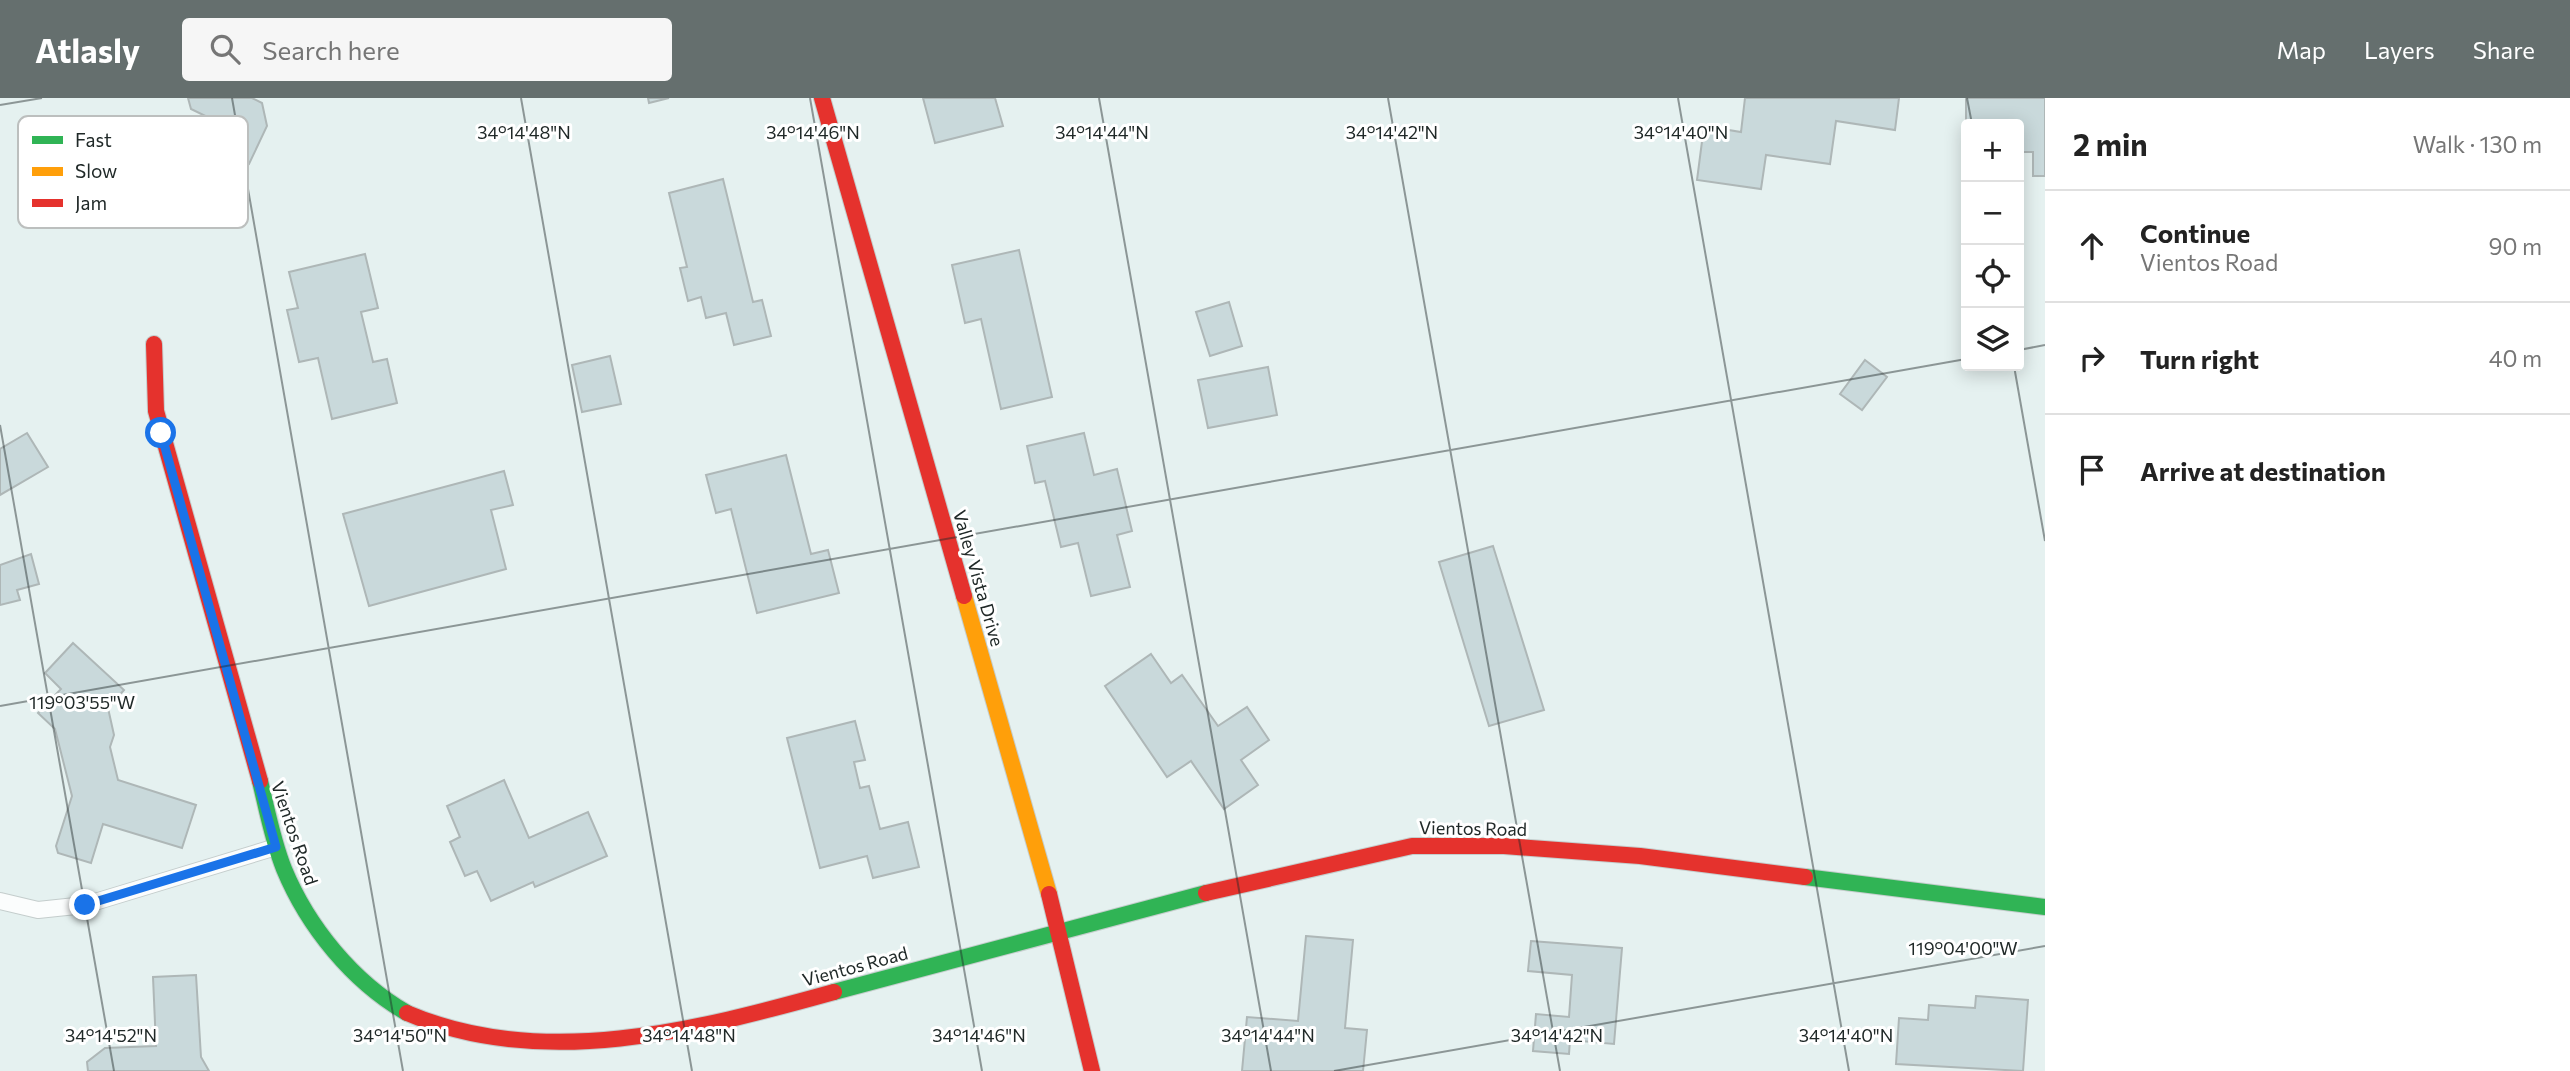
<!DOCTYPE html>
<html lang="en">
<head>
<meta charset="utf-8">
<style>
	:root { --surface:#fff; --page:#f6f6f6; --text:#222; --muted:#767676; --line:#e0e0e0; --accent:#656f6e }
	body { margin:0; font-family:Commissioner,sans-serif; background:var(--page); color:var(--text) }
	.controls { position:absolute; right:21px; top:21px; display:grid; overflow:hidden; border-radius:7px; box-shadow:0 4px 18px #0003 }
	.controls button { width:63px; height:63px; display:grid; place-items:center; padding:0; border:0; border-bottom:2px solid var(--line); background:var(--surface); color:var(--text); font:35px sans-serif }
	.stop { position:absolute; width:21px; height:21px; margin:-16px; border:5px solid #1a73e8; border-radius:50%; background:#fff }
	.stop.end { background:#1a73e8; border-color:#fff; box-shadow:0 2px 7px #0008 }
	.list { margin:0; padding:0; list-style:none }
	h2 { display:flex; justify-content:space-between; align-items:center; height:91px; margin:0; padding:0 28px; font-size:30px }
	h2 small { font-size:23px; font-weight:400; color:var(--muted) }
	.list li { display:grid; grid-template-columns:46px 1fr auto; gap:21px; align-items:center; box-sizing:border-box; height:112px; padding:0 28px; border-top:2px solid var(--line) }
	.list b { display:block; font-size:26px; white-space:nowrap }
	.list p { margin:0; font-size:23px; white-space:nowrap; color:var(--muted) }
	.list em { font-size:23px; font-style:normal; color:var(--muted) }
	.icon { flex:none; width:38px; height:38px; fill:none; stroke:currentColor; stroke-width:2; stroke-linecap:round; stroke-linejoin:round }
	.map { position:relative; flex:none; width:2045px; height:973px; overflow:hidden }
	header { display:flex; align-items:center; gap:42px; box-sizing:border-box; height:98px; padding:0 35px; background:var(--accent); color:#fff }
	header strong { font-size:33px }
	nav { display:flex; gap:38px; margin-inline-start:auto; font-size:24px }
	.search { width:490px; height:63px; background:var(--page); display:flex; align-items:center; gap:18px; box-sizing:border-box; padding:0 24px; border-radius:7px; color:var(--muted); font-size:26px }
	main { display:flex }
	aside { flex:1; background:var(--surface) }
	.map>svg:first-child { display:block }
	.building { fill:#c9d9db; stroke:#aeb7b7; stroke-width:2 }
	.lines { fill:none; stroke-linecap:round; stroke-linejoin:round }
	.lane-casing { stroke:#c4cdcc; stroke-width:18 }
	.fast-casing { stroke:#c4cdcc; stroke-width:18 }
	.slow-casing { stroke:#c4cdcc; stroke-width:18 }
	.jam-casing { stroke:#c4cdcc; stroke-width:18 }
	.lane { stroke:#fbfdfd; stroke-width:16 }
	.fast { stroke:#30b455; stroke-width:16 }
	.slow { stroke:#ff9f0a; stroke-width:16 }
	.jam { stroke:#e5322d; stroke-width:16 }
	.route { stroke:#1a73e8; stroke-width:9 }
	.ticks { fill:none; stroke:#202928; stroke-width:2; stroke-opacity:0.45 }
	.labels { text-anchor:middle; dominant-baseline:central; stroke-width:6; stroke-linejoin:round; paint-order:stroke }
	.street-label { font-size:18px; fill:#202928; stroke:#fff }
	.key { fill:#fff; stroke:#bcbfbe; stroke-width:2 }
	.key-label { font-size:19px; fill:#202928 }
	.ticks-label { font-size:18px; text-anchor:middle; fill:#202928; stroke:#fff; stroke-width:6; stroke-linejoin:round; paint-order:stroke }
</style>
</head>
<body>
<header>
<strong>Atlasly</strong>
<div class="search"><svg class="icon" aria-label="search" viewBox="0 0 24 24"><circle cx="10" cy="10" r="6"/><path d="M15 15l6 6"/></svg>Search here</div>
<nav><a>Map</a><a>Layers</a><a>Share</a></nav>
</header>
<main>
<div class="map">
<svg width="2045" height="973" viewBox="0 0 2045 973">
	<rect width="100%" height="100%" fill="#e5f1f0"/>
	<g class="building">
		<polygon points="188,0 252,0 262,5 267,28 249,66 211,49 222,26 191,11"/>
		<polygon points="648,0 669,0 649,5"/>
		<polygon points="923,0 995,0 1003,28 935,45"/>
		<polygon points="1745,0 1899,0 1895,32 1836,23 1830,66 1766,57 1761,91 1697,82 1704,28 1741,34"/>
		<polygon points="1966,0 2045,0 2045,78 2033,78 2033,54 2019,54 2019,26 1966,29"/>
		<polygon points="723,81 753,204 762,202 771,238 734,247 726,215 706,220 701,199 688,203 680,170 687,169 669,95"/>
		<polygon points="1019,152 1052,299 1001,311 981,221 965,225 952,167"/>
		<polygon points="365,156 378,210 361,214 373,264 387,261 397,305 332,321 318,260 299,264 287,212 298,210 289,174"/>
		<polygon points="1229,204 1242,248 1210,258 1196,214"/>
		<polygon points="610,258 621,306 582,314 572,267"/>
		<polygon points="1865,262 1887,279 1862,312 1840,296"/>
		<polygon points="1268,269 1277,317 1208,330 1198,282"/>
		<polygon points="27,335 48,369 0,397 0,351"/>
		<polygon points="1084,335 1094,377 1117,371 1132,433 1117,437 1130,489 1091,498 1078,445 1061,449 1045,383 1035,385 1027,348"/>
		<polygon points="786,357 811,456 828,452 839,495 757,515 731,411 716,415 706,377"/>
		<polygon points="504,373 513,407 491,412 506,471 369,508 343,416"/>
		<polygon points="1493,448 1544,612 1489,628 1439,464"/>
		<polygon points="31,456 39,486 17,492 20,502 0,507 0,467"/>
		<polygon points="73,545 124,592 108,610 114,637 110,649 118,682 196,707 182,750 103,726 91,765 58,755 56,748 72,698 55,631 38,615 61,591 45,575"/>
		<polygon points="1151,556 1171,585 1182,577 1218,628 1247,609 1269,642 1241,662 1258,687 1224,711 1191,663 1167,679 1105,588"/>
		<polygon points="855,623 865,662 854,664 860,690 869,688 880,731 908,724 919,769 873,780 867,758 820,770 787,640"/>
		<polygon points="504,682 529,740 588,714 607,758 535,789 533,784 491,803 477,773 465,778 450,744 460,739 447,708"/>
		<polygon points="1306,838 1353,842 1345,930 1367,932 1363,973 1242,973 1247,919 1298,923"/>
		<polygon points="1531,843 1622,850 1614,946 1570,942 1569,956 1533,953 1536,916 1569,919 1572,877 1528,873"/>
		<polygon points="196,877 201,959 209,973 88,973 87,964 105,950 156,948 153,879"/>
		<polygon points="1976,898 2028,902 2023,973 1896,966 1899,920 1928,922 1929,907 1975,910"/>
	</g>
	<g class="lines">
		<defs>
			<polyline id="lane" points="0,803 38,812 85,807 276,749"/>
			<g id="fast">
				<path d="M260,683C267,712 273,744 284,771C308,829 353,884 407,915"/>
				<polyline points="1805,779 2045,809"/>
				<polyline points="834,894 1206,795"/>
			</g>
			<polyline id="slow" points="964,498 1049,796"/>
			<g id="jam">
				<polyline points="822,0 964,498"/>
				<polyline points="154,246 156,313 260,683"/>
				<polyline points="1206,795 1412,748 1504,748 1640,758 1805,779"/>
				<polyline points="1049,796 1092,973"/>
				<path d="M407,915C542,973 697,932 834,894"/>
			</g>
		</defs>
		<use href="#lane" class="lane-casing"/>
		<use href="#fast" class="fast-casing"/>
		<use href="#slow" class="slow-casing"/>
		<use href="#jam" class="jam-casing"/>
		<use href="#lane" class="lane"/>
		<use href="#fast" class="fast"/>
		<use href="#slow" class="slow"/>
		<use href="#jam" class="jam"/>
	</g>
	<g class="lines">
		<polyline class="route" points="85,807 276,749 161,335"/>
	</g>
	<path class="ticks" d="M232,0L403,973M521,0L692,973M810,0L982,973M1099,0L1271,973M1388,0L1560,973M1678,0L1849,973M1967,0L1972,26M0,7L42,0M2019,252L2045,247M2014,268L2045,443M0,327L114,973M0,608L1966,261M1334,973L2045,848"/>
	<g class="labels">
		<g class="street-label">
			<text transform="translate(979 480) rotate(74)">Valley Vista Drive</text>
			<text transform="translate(1473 730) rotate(1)">Vientos Road</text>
			<text transform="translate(295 735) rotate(71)">Vientos Road</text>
			<text transform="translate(855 868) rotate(-15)">Vientos Road</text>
		</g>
	</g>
	<rect x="18" y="18" width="230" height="112" rx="10" class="key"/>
	<rect x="32" y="38" width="31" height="8" fill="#30b455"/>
	<rect x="32" y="69" width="31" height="9" fill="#ff9f0a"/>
	<rect x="32" y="101" width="31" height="8" fill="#e5322d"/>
	<g class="key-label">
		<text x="75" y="49">Fast</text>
		<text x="75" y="80">Slow</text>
		<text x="75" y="112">Jam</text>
	</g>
	<g class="ticks-label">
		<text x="524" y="41">34°14'48"N</text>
		<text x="813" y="41">34°14'46"N</text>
		<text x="1102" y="41">34°14'44"N</text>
		<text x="1392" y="41">34°14'42"N</text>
		<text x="1681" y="41">34°14'40"N</text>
		<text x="82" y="611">119°03'55"W</text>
		<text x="1963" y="857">119°04'00"W</text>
		<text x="111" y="944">34°14'52"N</text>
		<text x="400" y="944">34°14'50"N</text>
		<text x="689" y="944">34°14'48"N</text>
		<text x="979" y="944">34°14'46"N</text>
		<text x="1268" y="944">34°14'44"N</text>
		<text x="1557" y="944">34°14'42"N</text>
		<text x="1846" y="944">34°14'40"N</text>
	</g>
</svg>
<div class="controls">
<button>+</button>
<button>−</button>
<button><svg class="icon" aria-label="locate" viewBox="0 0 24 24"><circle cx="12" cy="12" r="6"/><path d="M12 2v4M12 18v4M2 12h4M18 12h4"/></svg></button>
<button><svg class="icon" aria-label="layers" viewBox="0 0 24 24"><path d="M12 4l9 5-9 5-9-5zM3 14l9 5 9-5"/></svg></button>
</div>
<div class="stop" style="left:161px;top:335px"></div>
<div class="stop end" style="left:85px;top:807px"></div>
</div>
<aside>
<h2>2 min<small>Walk · 130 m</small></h2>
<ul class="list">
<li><svg class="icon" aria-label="ahead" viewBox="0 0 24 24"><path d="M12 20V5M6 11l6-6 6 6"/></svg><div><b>Continue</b><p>Vientos Road</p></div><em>90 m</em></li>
<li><svg class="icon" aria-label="right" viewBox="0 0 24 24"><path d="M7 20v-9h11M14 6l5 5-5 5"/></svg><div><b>Turn right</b></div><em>40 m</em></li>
<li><svg class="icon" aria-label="arrive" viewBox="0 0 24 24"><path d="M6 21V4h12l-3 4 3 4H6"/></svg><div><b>Arrive at destination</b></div></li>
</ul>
</aside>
</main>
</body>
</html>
